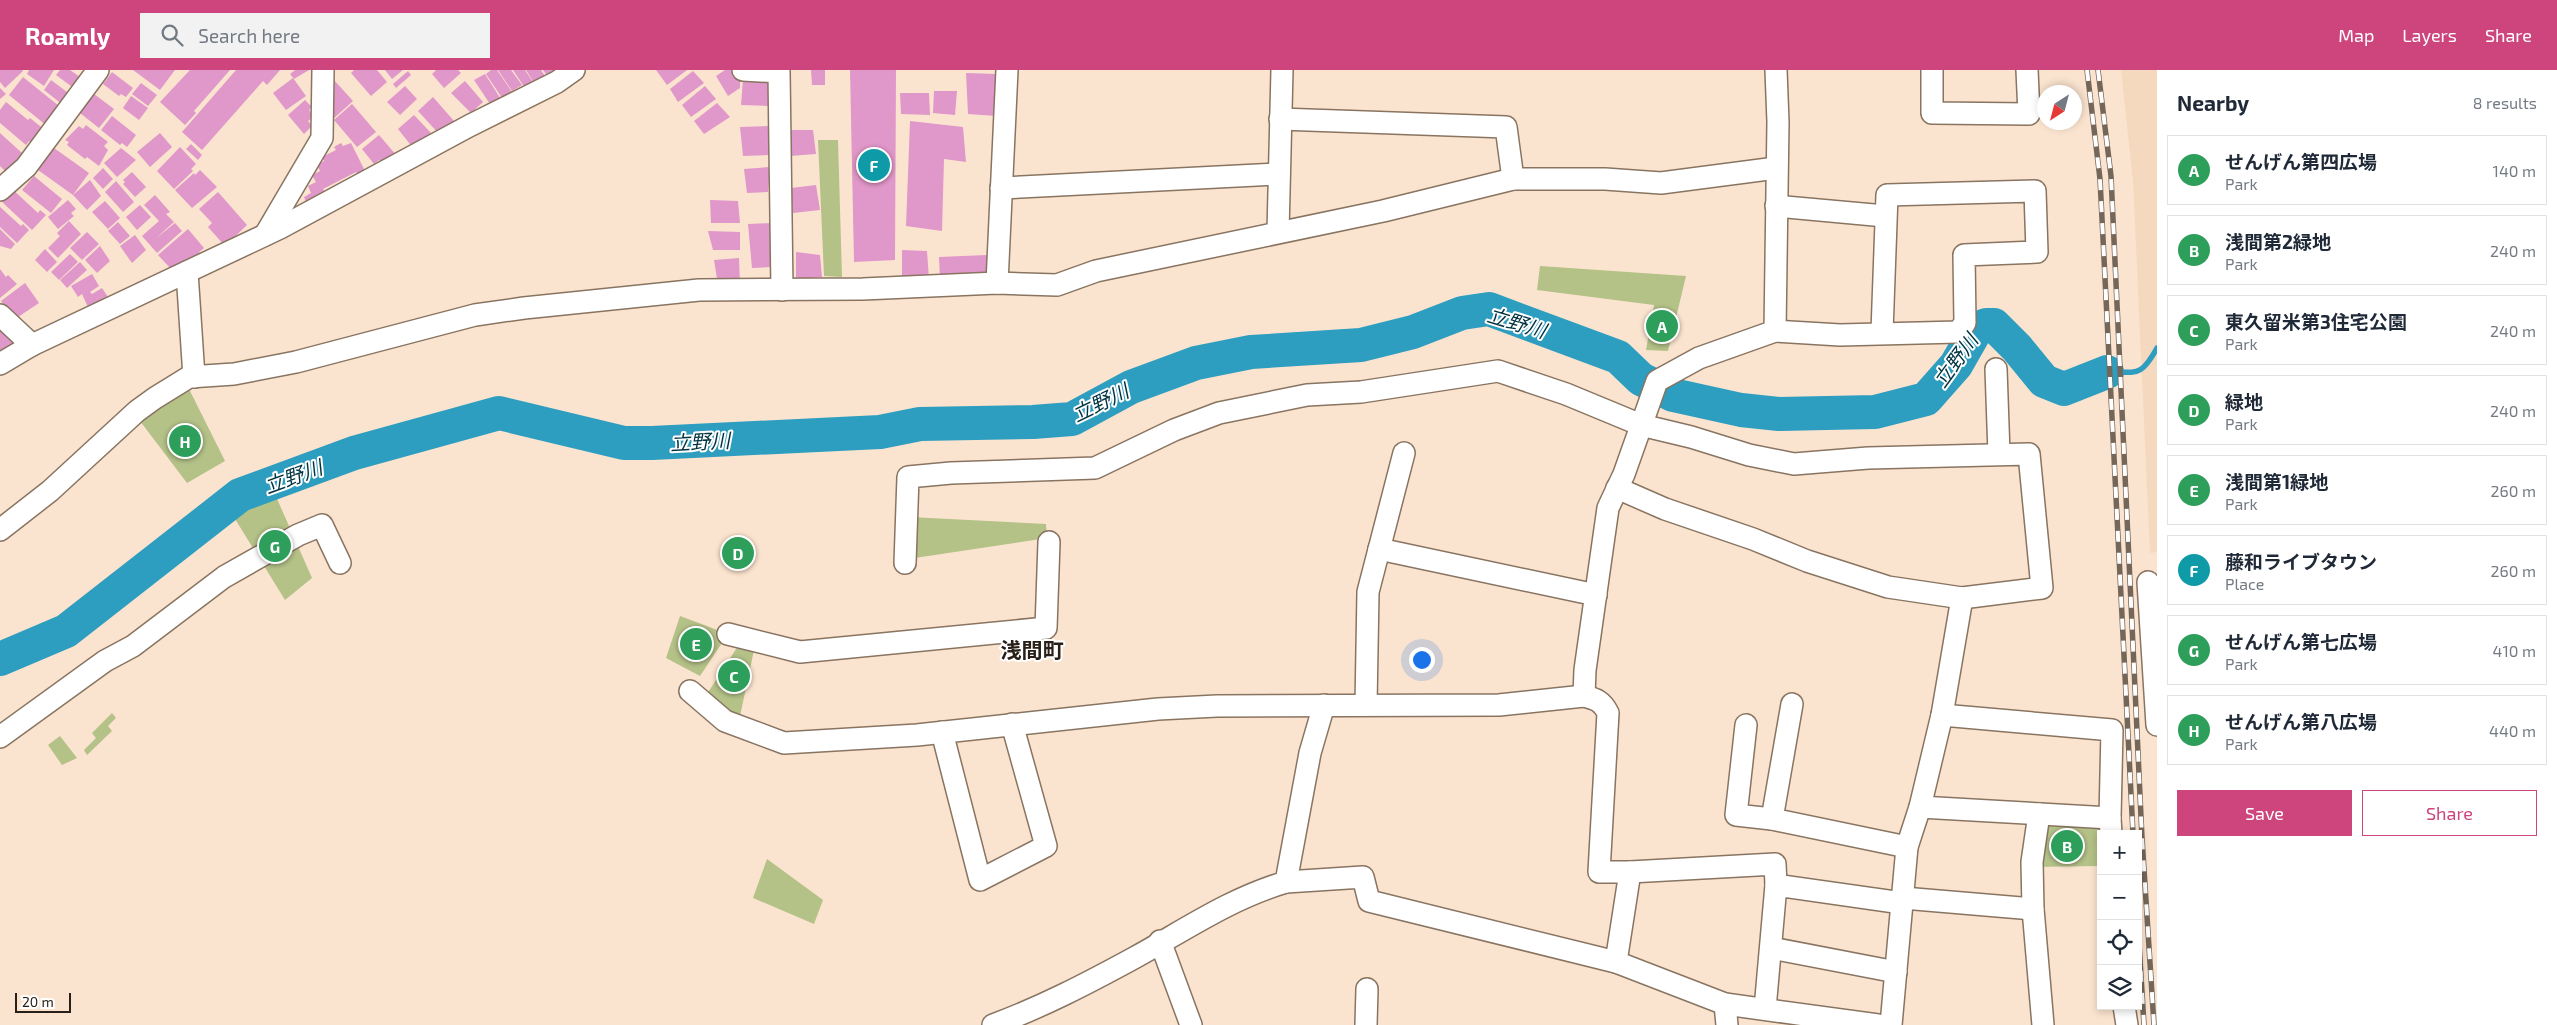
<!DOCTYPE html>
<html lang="en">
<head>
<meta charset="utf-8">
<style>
	:root { --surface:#fff; --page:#f2f2f3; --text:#1f2937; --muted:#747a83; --line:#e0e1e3; --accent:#ce457e }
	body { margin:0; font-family:"Exo 2","Noto Sans JP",sans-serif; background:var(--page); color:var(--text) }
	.controls { position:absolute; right:15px; bottom:15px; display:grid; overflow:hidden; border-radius:0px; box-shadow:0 2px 8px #0003 }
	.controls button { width:45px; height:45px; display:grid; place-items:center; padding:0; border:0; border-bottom:1px solid var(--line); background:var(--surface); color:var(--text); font:25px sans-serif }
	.compass { position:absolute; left:2037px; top:15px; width:45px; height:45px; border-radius:50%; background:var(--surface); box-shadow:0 2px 8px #0003; rotate:216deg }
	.scale { position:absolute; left:15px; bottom:12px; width:56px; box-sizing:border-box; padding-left:5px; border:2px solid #282018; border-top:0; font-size:14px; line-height:18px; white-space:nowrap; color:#282018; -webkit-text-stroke:4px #fff; paint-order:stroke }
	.you { position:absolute; left:1421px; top:589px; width:18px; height:18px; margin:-12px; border:4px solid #fff; border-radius:50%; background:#1a73e8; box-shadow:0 0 0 8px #1a73e833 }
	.badge { display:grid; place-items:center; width:32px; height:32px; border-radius:50%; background:var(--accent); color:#fff; font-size:16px; font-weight:700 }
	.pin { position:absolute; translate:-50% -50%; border:2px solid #fff; box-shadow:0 1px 5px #0006 }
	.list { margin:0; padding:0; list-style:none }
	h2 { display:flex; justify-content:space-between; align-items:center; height:65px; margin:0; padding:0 20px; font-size:21px }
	h2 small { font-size:16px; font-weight:400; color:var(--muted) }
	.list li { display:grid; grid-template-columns:32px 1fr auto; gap:15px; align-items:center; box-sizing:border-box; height:70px; margin:0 10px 10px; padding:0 10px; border:1px solid var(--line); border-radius:0px }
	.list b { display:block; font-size:19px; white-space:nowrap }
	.list p { margin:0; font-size:16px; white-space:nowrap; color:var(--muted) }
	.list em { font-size:16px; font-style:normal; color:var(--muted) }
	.actions { display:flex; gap:10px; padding:15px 20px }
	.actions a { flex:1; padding:11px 0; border:1px solid var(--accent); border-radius:0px; text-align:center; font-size:18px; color:var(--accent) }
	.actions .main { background:var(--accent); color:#fff }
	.icon { flex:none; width:28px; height:28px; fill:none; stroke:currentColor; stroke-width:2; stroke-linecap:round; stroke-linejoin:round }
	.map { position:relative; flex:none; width:2157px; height:955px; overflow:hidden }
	header { display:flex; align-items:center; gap:30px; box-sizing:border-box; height:70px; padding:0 25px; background:var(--accent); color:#fff }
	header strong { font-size:24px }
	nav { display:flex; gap:28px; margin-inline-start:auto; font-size:18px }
	.search { width:350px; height:45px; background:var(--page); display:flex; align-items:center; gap:12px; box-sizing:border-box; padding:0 18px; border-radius:0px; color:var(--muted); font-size:19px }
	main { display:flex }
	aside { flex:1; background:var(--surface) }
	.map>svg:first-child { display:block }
	.built { fill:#f5d9be }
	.green { fill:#b4c187 }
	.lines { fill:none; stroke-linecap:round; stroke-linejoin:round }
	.stream { stroke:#2d9dc0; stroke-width:5.5 }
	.river { stroke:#2d9dc0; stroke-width:34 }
	.building { fill:#e097c9 }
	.street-casing { stroke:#887461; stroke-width:24 }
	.street { stroke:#fff; stroke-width:21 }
	.rail-casing { stroke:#74675a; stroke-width:5.5 }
	.rail { stroke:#fff; stroke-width:4; stroke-dasharray:11; stroke-linecap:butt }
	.labels { text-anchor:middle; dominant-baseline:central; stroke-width:4; stroke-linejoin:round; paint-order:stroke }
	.water-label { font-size:20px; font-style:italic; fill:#003341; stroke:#fff }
	.quarter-label { font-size:21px; font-weight:bold; fill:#282018; stroke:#fff }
</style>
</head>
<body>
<header>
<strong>Roamly</strong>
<div class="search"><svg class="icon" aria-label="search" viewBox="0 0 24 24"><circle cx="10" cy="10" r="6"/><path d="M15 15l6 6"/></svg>Search here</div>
<nav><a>Map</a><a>Layers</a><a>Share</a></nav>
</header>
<main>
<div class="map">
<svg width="2157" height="955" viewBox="0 0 2157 955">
	<rect width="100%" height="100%" fill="#fbe4cf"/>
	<polygon class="built" points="2121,0 2157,0 2157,482 2150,483 2133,112"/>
	<g class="green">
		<polygon points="818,70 838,70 842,207 824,206"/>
		<polygon points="1540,196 1686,206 1668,281 1646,280 1654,235 1537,220"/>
		<polygon points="187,315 225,391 187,413 140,351"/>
		<polygon points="274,422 312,508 285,530 232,444"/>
		<polygon points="910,447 1046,454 1047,468 908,489"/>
		<polygon points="728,472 749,475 748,493 727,491"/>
		<polygon points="680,546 728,564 700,606 666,588"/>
		<polygon points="738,576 754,580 739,651 705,627"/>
		<polygon points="112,643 116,648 108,656 112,661 87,685 84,680 96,668 92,663"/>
		<polygon points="60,666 77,688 62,695 48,675"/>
		<polygon points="2039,744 2110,748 2101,764 2101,796 2032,797"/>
		<polygon points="767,789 823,830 814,854 753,828"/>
	</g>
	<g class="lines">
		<path class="stream" d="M2107,302C2138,302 2141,307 2157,278"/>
		<polyline class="river" points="0,589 66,561 240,425 354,383 499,343 624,373 652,373 880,362 920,354 1033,352 1072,349 1131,317 1196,293 1251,282 1361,275 1413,262 1462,243 1489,239 1618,287 1641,309 1673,325 1741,340 1779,344 1875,342 1926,329 1956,295 1976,260 1986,255 1994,255 2017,278 2044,311 2064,319 2107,302"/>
	</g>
	<g class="building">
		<polygon points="0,0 22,0 23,1 5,18 0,12"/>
		<polygon points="29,0 54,0 44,16 27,4"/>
		<polygon points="60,0 70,0 83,9 75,19 56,5"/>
		<polygon points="133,0 175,0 160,20"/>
		<polygon points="190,0 230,0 194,41 196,43 185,55 160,32"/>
		<polygon points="236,0 280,0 267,15 263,11 202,80 182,62"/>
		<polygon points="295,0 309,0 294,9 290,4"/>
		<polygon points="354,0 377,0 387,12 371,26 351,3"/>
		<polygon points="385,0 403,0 392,9"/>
		<polygon points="436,0 458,0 461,3 444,18 432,4"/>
		<polygon points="491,0 497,0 514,25 504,31 486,4"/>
		<polygon points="498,0 511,0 522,15 512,21"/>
		<polygon points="513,0 525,0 535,15 527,21"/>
		<polygon points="526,0 541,0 547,9 536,16"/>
		<polygon points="543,0 559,0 548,7"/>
		<polygon points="656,0 687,0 667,15"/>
		<polygon points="725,0 735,0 740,9 740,18 728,26 716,6"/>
		<polygon points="811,0 825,0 825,15 812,15"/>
		<polygon points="850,0 896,0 895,190 854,192"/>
		<polygon points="408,1 411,5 396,18 393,14"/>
		<polygon points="693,1 704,13 678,32 670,19"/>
		<polygon points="112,2 133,18 126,27 121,24 119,26 103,14"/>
		<polygon points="966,3 997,4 996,46 968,44"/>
		<polygon points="485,4 502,31 492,37 474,10"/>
		<polygon points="23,7 59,36 47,56 9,25"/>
		<polygon points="293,8 306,26 286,40 273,23"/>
		<polygon points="743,9 769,9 769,36 741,35"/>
		<polygon points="51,10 71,25 63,35 44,20"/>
		<polygon points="334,10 353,31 333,49 326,16"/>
		<polygon points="465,11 483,32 471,43 451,23"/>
		<polygon points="141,13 157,25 148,36 132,24"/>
		<polygon points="405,16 417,29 400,45 387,32"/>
		<polygon points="705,16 716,29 691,47 682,35"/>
		<polygon points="0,18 6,24 0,29"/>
		<polygon points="934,21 957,21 955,45 933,43"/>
		<polygon points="900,23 929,23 930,45 901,44"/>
		<polygon points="94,24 114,39 99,58 80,43"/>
		<polygon points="131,26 148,38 139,50 123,38"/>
		<polygon points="433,27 454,51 439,64 418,41"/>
		<polygon points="305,30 312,37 309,40 312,44 312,48 308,51 312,56 304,64 288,45"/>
		<polygon points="6,32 28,50 30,48 45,60 33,74 29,71 26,75 0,53 0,40"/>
		<polygon points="717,33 730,47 704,64 694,51"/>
		<polygon points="352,34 376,62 357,77 334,50"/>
		<polygon points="414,45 431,63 413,78 398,59"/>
		<polygon points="112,46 136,65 127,77 122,73 120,75 101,60"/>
		<polygon points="910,51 963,57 966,92 944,89 942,161 906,156"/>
		<polygon points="86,55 108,72 104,76 108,80 99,96 87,87 85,89 67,75 69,72 65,70 79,56 83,59"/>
		<polygon points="770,56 771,85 743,86 740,57"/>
		<polygon points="788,60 813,60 816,84 790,86"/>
		<polygon points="0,63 22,83 6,102 0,96"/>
		<polygon points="160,63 172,77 150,97 137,82"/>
		<polygon points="379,65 397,86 384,95 379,90 374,94 362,79"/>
		<polygon points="341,73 343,76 351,73 365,101 358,105 356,102 323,119 325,122 306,132 304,127 311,123 308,116 316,112 312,105 320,101 317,95 324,91 322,87 336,80 334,77"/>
		<polygon points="191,74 202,85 198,90 186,79"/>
		<polygon points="180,77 196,94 191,99 193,101 174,119 157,101"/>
		<polygon points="54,78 89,103 73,125 38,100"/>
		<polygon points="121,78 136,90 117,107 104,93"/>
		<polygon points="770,97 768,122 747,123 744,99"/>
		<polygon points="103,98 113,109 103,119 93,108"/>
		<polygon points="200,100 217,117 192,138 175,120 194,103 195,105"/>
		<polygon points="132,102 146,117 135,127 123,114 125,112 123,110"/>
		<polygon points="34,106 62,129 51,143 22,120"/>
		<polygon points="90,110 101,126 87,140 73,125"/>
		<polygon points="116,111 134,132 123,142 105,122"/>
		<polygon points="816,115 820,140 793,143 791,118"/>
		<polygon points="11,118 38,143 40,140 46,145 32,160 0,130"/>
		<polygon points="218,122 247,155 225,176 208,157 212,153 199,139"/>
		<polygon points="155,125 170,142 166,144 174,152 155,169 175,153 182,161 157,183 142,166 159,151 144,135"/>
		<polygon points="68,130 76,139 71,143 74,146 58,159 48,147"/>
		<polygon points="710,130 738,131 740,153 711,153"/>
		<polygon points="105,131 120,148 108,159 92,142"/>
		<polygon points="140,135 151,147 137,160 126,147"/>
		<polygon points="0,137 21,156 23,154 29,160 17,173 0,157"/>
		<polygon points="69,151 81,164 58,188 48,178 60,166 57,163"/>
		<polygon points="118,152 130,166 120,174 108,161"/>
		<polygon points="771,153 773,197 752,198 748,154"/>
		<polygon points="0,159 15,174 11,179 0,176"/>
		<polygon points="188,159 204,178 199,182 201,184 181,197 179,194 172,200 158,185"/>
		<polygon points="708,161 740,162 740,180 713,180"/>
		<polygon points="87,162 99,174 82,190 70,178"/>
		<polygon points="135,165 146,180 132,193 120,176"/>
		<polygon points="100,176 110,191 97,203 85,190"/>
		<polygon points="45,179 57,192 47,202 35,190"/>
		<polygon points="902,180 927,181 929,209 902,211"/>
		<polygon points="796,182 820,185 822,207 796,209"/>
		<polygon points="70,184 78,192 59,210 51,202"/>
		<polygon points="987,185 987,207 940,209 939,187"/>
		<polygon points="739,188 740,214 718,215 714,190"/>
		<polygon points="80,192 87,200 67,218 60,210"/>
		<polygon points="0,199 6,207 8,205 17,214 0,228"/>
		<polygon points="92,204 99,216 90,222 92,224 102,218 110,230 92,238 91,235 88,237 82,224 78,227 71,216"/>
		<polygon points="25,213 39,233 15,249 1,231"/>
		<polygon points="0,253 19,272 6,285 0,280"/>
	</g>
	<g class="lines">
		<defs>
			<g id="street">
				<polyline points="743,0 779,2 782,220"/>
				<polyline points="1932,0 1932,43 2029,44 2027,0"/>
				<polyline points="1280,49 1506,57 1513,109"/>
				<polyline points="1001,118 1279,104"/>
				<polyline points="0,120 26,97 98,0"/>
				<polyline points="1776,136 1885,146"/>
				<polyline points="1278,162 1282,0"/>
				<polyline points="265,165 322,68 323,0"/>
				<polyline points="187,202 194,307"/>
				<polyline points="997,213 1007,0"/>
				<polyline points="0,245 32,275"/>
				<polyline points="1775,261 1840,265 1958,262 1965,253 1964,185 2037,182 2035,121 1887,125 1882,262"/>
				<polyline points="0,294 32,275 280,158 469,56 557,12 574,0"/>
				<polyline points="1996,299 1999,384"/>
				<polyline points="0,460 50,421 137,341 155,328 189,307 234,304 296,292 475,245 524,238 699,220 863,219 997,213 1057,215 1096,201 1383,141 1513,109 1605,109 1661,113 1776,98"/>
				<polyline points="1379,479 1596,525"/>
				<polyline points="905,493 908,407 951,403 1095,398 1174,360 1219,343 1307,325 1361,322 1498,301 1566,324 1641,355 1691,367 1749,385 1794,394 1868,388 2029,384 2042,518 1962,528 1888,517 1807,491 1753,469 1665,439 1617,418"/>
				<polyline points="2148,512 2157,655"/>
				<polyline points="728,564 800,582 1046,558 1049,472"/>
				<path d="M690,621L725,651L784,673L917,665L1158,639L1217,636L1499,635L1584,626C1596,629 1602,631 1608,643L1599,802H1630L1616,892"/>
				<polyline points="1584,626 1585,600 1608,438 1624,404 1657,311 1699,288 1775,261 1778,52 1776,0"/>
				<polyline points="1792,634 1772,749 1907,777"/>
				<polyline points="1366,635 1368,522 1404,383"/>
				<polyline points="1942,645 2112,660 2110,748"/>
				<polyline points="1746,655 1736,745 1772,749"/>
				<polyline points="942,662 980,810 1046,776 1012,654"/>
				<polyline points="0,667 105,591 133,576 224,507 298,465 322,455 340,493"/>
				<polyline points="1920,737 2110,748 2111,764"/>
				<polyline points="2039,744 2032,792 2033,839 2043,955"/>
				<polyline points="1630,802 1775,794 1776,815"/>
				<polyline points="1286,812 1363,807 1369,831 1616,892 1725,934 1878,955"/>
				<polyline points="1903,828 2033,839"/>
				<polyline points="1160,871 1191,955"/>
				<polyline points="1771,878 1896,902"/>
				<polyline points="1725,934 1727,955"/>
				<polyline points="2124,936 2127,955"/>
				<polyline points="1765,939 1776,815 1902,833"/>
				<path d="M993,955C1042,937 1088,913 1134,888C1185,860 1229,829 1286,812L1310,683L1324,635"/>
				<polyline points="1366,955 1367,919"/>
				<polyline points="1891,955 1907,777 1920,737 1942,645 1962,528"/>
			</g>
		</defs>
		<use href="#street" class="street-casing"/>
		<use href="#street" class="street"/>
		<defs>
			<g id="rail">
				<polyline points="2087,0 2100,109 2133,764"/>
				<polyline points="2098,0 2111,106 2142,768 2154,955"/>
				<polyline points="2138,857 2144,955"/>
			</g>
		</defs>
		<use href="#rail" class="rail-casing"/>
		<use href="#rail" class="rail"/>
	</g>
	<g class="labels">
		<g class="water-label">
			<text transform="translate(1517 252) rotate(17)">立野川</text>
			<text transform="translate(1955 290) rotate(-54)">立野川</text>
			<text transform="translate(1100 332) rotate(-26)">立野川</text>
			<text transform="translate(700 371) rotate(-3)">立野川</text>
			<text transform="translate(293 406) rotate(-20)">立野川</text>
		</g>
		<g class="quarter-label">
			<text x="1032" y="579">浅間町</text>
		</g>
	</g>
</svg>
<div class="controls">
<button>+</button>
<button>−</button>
<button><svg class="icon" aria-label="locate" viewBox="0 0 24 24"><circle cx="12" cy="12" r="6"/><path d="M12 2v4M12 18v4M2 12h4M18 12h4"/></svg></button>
<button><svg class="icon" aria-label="layers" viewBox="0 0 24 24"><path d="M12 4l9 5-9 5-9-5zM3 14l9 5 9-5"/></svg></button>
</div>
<svg class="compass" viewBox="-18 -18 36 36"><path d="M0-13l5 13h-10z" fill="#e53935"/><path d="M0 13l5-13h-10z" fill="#747a83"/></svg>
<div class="scale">20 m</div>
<div class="you"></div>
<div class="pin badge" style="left:1662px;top:256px;background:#2e9e5b">A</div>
<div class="pin badge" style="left:2067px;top:776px;background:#2e9e5b">B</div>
<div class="pin badge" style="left:734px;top:606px;background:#2e9e5b">C</div>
<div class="pin badge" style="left:738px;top:483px;background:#2e9e5b">D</div>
<div class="pin badge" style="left:696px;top:574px;background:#2e9e5b">E</div>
<div class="pin badge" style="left:874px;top:95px;background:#0f9aa8">F</div>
<div class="pin badge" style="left:275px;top:476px;background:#2e9e5b">G</div>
<div class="pin badge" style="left:185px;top:371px;background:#2e9e5b">H</div>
</div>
<aside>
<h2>Nearby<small>8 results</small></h2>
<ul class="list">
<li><span class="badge" style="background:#2e9e5b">A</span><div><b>せんげん第四広場</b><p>Park</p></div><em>140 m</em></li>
<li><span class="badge" style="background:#2e9e5b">B</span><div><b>浅間第2緑地</b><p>Park</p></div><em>240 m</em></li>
<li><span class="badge" style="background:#2e9e5b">C</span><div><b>東久留米第3住宅公園</b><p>Park</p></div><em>240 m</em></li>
<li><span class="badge" style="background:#2e9e5b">D</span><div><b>緑地</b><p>Park</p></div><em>240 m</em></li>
<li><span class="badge" style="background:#2e9e5b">E</span><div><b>浅間第1緑地</b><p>Park</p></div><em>260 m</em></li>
<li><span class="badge" style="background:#0f9aa8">F</span><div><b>藤和ライブタウン</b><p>Place</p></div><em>260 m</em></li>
<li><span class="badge" style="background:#2e9e5b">G</span><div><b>せんげん第七広場</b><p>Park</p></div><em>410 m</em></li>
<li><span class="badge" style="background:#2e9e5b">H</span><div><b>せんげん第八広場</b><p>Park</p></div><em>440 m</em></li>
</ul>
<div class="actions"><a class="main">Save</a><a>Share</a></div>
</aside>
</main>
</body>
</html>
